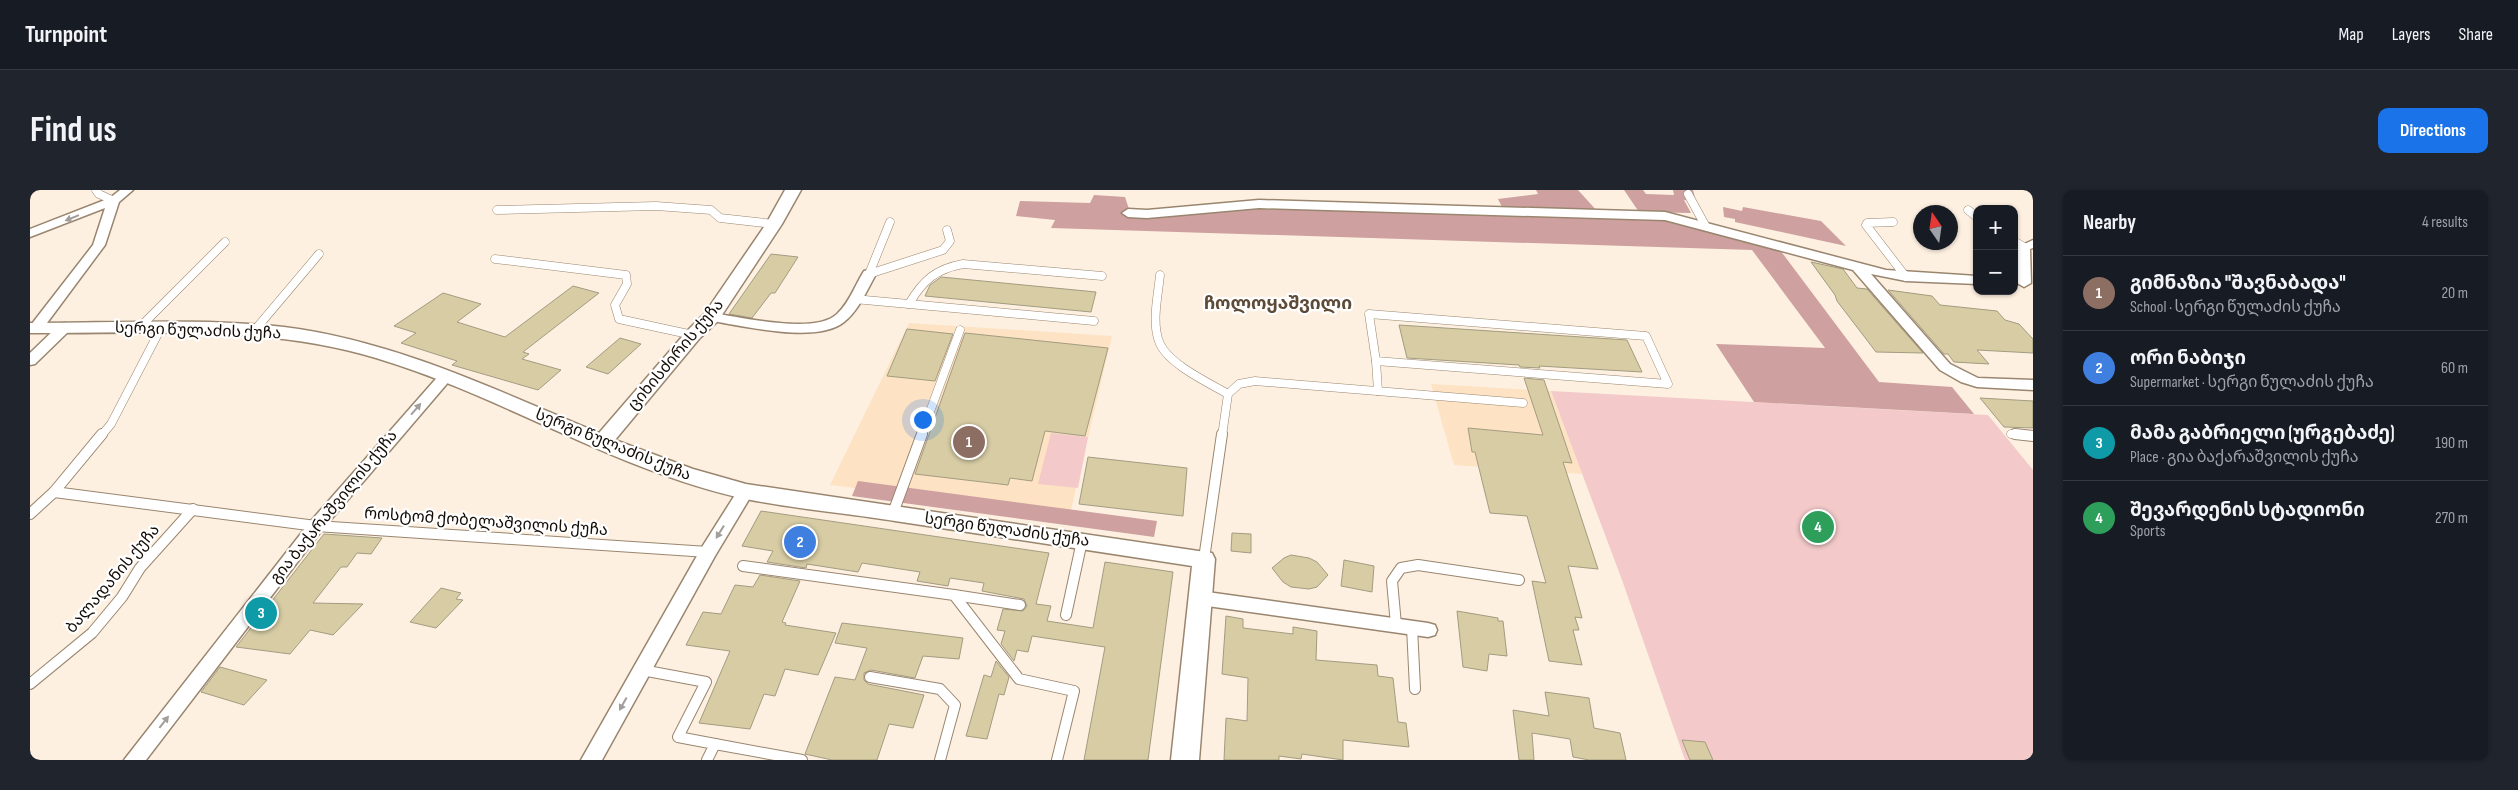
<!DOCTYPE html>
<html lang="en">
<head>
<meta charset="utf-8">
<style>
	:root { --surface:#171b24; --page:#20242c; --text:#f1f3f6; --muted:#9ea1a6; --line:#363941; --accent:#1a73e8 }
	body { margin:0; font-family:"Sofia Sans Condensed","Noto Sans Georgian",sans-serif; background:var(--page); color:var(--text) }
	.controls { position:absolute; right:15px; top:15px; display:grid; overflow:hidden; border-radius:10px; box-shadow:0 1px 4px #0004 }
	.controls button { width:45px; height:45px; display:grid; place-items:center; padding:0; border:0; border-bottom:1px solid var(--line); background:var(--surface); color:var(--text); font:25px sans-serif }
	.compass { position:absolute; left:1883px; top:15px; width:45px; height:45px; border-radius:50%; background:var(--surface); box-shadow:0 1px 4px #0004; rotate:347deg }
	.you { position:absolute; left:892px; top:229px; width:18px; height:18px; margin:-12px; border:4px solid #fff; border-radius:50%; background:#1a73e8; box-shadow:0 0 0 8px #1a73e833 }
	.badge { display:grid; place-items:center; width:32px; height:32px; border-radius:50%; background:var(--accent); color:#fff; font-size:16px; font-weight:700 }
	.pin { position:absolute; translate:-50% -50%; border:2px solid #fff; box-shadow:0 1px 5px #0006 }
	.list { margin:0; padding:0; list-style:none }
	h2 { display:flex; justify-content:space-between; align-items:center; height:65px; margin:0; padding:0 20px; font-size:21px }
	h2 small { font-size:16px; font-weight:400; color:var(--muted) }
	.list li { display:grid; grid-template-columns:32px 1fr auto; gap:15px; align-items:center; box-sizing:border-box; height:75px; padding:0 20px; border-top:1px solid var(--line) }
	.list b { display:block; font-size:19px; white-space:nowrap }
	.list p { margin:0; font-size:16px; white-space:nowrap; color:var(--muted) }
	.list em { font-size:16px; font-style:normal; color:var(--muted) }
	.map { position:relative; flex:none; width:2003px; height:570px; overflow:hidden; border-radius:10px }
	header { display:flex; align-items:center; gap:30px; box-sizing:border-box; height:70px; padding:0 25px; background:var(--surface); border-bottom:1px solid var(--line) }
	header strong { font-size:24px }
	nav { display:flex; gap:28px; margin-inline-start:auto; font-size:18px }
	.intro { display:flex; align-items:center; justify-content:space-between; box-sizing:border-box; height:120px; padding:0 30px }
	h1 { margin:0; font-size:35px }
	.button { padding:12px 22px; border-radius:10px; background:var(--accent); color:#fff; font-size:18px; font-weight:700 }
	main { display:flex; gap:30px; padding:0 30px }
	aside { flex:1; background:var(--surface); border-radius:10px; box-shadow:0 1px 4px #0004 }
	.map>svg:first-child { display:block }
	.built { fill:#fde2c3 }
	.green { fill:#f3c9c9 }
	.forest { fill:#cea0a0 }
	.building { fill:#d7cca4; stroke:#a39c80 }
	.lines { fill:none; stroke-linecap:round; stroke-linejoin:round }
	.service-far1-casing { stroke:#9a866f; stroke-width:9 }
	.service-casing { stroke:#9a866f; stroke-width:12 }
	.minor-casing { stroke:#9a866f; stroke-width:3 }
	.tertiary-casing { stroke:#9a866f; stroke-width:3 }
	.service-far1 { stroke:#fff; stroke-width:8 }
	.service { stroke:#fff; stroke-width:10 }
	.minor { fill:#fff; fill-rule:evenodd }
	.tertiary { fill:#fff; fill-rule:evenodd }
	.oneway { fill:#a19e9b }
	.labels { text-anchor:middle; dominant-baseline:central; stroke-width:4.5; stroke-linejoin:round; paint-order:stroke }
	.street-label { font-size:16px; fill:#130c05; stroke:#fff }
	.neighbourhood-label { font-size:18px; font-weight:bold; fill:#5e4b37; stroke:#fff }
</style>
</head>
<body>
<header>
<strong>Turnpoint</strong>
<nav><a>Map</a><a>Layers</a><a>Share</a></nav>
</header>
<div class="intro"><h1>Find us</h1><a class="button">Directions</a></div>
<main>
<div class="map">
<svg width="2003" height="570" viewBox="0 0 2003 570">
	<rect width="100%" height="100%" fill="#fdf0e1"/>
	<g class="built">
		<polygon points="879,133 1082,146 1040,324 800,295"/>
		<polygon points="1401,194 1521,201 1552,284 1424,275"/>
	</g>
	<g class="green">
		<polygon points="1521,201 1958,225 2003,280 2003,570 1655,570 1592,390"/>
		<polygon points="1021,243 1058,247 1048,298 1008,294"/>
	</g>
	<g class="forest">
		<polygon points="1506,0 1548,0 1568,22 1473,19 1468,9 1508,4"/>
		<polygon points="1594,0 1613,0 1616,4 1644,5 1643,0 1663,0 1666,11 1654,10 1661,23 1609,22"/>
		<polygon points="1064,5 1095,7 1101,25 1127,27 1225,19 1631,29 1750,60 1849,192 1922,197 1944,224 1724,212 1686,154 1795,158 1722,60 1021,38 1025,30 986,26 990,11 1060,13"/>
		<polygon points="1693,17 1712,21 1713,17 1791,31 1816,56 1705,32 1705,29 1694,27"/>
		<polygon points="828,291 1127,331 1124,347 822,306"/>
	</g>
	<g class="building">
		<polygon points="741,64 768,67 745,103 741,103 722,128 699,124"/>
		<polygon points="1781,72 1813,79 1827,98 1837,99 1893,163 1846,162 1807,111 1805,105"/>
		<polygon points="911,87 1066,102 1061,122 895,106 900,95"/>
		<polygon points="543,96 569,103 493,162 499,164 492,169 531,180 508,200 422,175 427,171 371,153 386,143 364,136 413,103 451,114 427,132 475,147"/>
		<polygon points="1858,100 1902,106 1910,115 1967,121 1975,130 1989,134 2003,149 2003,163 1947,160 1959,174 1924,172 1918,164 1914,164"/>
		<polygon points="1369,135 1597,150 1612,182 1509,176 1510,178 1490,177 1489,175 1377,168"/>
		<polygon points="877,139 923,144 905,191 857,186"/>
		<polygon points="935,143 1078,158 1055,246 1015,241 1002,291 980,288 978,295 885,284"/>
		<polygon points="590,148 611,154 578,184 556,177"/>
		<polygon points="1494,188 1514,190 1542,273 1533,272 1568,379 1538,376 1552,428 1545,427 1549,440 1543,440 1552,475 1519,471 1502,391 1516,393 1497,326 1460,323 1445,262 1442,262 1438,238 1513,245"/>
		<polygon points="1950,208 2003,211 2003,238 1974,237"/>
		<polygon points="1058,267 1157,278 1153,326 1049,314"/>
		<polygon points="731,321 1019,363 1006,414 1021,416 1017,431 1063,438 1075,372 1143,382 1118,570 1054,570 1075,457 1002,446 998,462 987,460 984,471 971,454 975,441 967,440 973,419 993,421 997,416 994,409 952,401 954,393 920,388 918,396 887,391 890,382 832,373 828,382 777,374 776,378 737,372 743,361 712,356"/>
		<polygon points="1202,343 1221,344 1221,363 1201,361"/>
		<polygon points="294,344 352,348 341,364 327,363 317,377 311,377 283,413 333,414 303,445 280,440 260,464 206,457"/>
		<polygon points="1261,365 1279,368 1287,372 1298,385 1287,397 1279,399 1261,397 1253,392 1242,378 1254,368"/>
		<polygon points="1314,370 1344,376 1342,402 1311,396"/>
		<polygon points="730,385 770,391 752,432 756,433 755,435 806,443 788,485 755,479 745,506 734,504 720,539 669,533 700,461 656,455 673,422 691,424 705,395 723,397"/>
		<polygon points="411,398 431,403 426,409 433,410 406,438 380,432"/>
		<polygon points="1427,421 1468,428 1468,431 1473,431 1477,466 1459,464 1457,481 1433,477"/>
		<polygon points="1196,426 1213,429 1213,438 1263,444 1263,437 1287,441 1286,470 1347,475 1348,486 1363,488 1368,532 1376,533 1379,557 1313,550 1313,570 1272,564 1271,569 1249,566 1249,570 1194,570 1196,528 1217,531 1218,488 1192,484"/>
		<polygon points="812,433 933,448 929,469 893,466 885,488 841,480 834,483 834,490 838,494 894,505 883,538 859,534 847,570 802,570 775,564 805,487 825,490 837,458 805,453"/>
		<polygon points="966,471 979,487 974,505 969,504 957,549 936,546 954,485 961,487"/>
		<polygon points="190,477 237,490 214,515 171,502"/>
		<polygon points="1515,502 1559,508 1564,538 1590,543 1596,570 1559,570 1543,567 1540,549 1502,543 1504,570 1489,570 1483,520 1519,526"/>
		<polygon points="1652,550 1675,552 1683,570 1660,570"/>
	</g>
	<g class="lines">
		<defs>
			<g id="service-far1">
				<polyline points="66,0 69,4 84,11"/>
				<polyline points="1658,4 1675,35"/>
				<polyline points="467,20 626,16 681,20 690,28 744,34"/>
				<polyline points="1938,20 1947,27"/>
				<polyline points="1863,32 1837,33 1836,35 1876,87"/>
				<polyline points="1984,51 1994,57"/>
				<polyline points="465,69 596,85 597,94 585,115 589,129 663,145"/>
				<polyline points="839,84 913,60 920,51 917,40"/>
				<polyline points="839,84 860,32"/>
				<path d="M1130,85C1128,106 1121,134 1130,154C1140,175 1179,193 1198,204"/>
				<polyline points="824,109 1064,131"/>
				<path d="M879,114C893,90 906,79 933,74L1072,86"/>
				<polygon points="1339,124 1616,146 1638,194 1346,171"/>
				<polyline points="109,138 195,52"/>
				<polyline points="224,141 289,64"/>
				<polyline points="1346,171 1348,201"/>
				<polyline points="1981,244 1999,246"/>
				<polyline points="71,246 81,234 131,138"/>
				<polyline points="891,246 930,140"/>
				<polyline points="1192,246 1198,204 1209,194 1225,191 1493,213"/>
			</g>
			<g id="service">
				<polyline points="1985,244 2003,246"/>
				<polyline points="24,302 286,336 678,362"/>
				<polyline points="863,323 892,244"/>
				<polyline points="0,324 24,302 72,244"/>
				<polyline points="1174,369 1192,244"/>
				<polyline points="713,376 924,405 989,489 1044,501 1027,570"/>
				<polyline points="924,405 990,415"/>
				<polyline points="1036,425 1052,351"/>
				<polyline points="1366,435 1362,391 1371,378 1388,375 1489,390"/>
				<polyline points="1382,437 1385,499"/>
				<polyline points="612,480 676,492 648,547 685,554 677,570"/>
				<polyline points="840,487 910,499 925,515 910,570"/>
				<polyline points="0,494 62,443 92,407 110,378 163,319"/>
				<polyline points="685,554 772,570"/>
			</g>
			<g id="minor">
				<polygon points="90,0 103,0 89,12 75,55 11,141 1,141 1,135 63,55 75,18 0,47 0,39 80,8"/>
				<polygon points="1229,10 1635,22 1856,80 1947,86 1947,94 1876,91 1841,84 1920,174 1948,188 2003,190 2003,200 1947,197 1931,192 1910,180 1823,80 1635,30 1229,18 1117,28 1098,27 1092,23 1098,19 1117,20"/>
				<polygon points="2003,50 2003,58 2000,59 2001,93 1994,97 1987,93 1988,57"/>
				<path d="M839,80L846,84C837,100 829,120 814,132C787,154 714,136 682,131L675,127L682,123C711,127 785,145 807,124C820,112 825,95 834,81Z"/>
				<polygon points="35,133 42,137 40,140 5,174 0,175 0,163 30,134"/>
				<polygon points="416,181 423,186 421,189 292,340 116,570 94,570 280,332 411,183"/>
				<polygon points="716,295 722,297 724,301 685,366 572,570 551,570 672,357 710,297"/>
				<polygon points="1170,401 1398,433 1405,435 1407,440 1405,445 1398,447 1170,415 1164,413 1161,408 1164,403"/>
			</g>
			<path id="tertiary" d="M755,0H771L752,34L688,131L669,149L585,250L663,279L716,294L1182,363L1185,369L1169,570H1141L1162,376C1063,361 964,346 865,331C816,323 765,319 716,309C586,281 473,206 346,168C235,134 115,144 0,143V133C82,133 173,128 254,137C365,151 466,200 569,243L657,141L675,123L736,34Z"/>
		</defs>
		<use href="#service-far1" class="service-far1-casing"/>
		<use href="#service" class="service-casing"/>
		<use href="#minor" class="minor-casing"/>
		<use href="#tertiary" class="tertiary-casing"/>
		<use href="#service-far1" class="service-far1"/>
		<use href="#service" class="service"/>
		<use href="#minor" class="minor"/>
		<use href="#tertiary" class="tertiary"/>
	</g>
	<defs><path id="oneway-solid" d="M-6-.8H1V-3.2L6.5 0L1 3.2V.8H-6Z" transform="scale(1.25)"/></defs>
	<g class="oneway">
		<use href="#oneway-solid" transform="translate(42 28) rotate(158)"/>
		<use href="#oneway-solid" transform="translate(386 219) rotate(-49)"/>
		<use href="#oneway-solid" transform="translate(690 342) rotate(122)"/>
		<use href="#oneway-solid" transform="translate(593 514) rotate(119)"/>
		<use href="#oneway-solid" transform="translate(134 532) rotate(-52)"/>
	</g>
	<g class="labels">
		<g class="street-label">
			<text transform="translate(168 141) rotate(2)">სერგი წულაძის ქუჩა</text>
			<text transform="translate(646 165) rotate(-50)">ციხისძირის ქუჩა</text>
			<text transform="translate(583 255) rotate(22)">სერგი წულაძის ქუჩა</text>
			<text transform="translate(304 317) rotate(-51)">გია ბაქარაშვილის ქუჩა</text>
			<text transform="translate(456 332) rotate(4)">როსტომ ქობელაშვილის ქუჩა</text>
			<text transform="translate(977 340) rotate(8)">სერგი წულაძის ქუჩა</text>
			<text transform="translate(83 389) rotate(-50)">ბალადანის ქუჩა</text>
		</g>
		<g class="neighbourhood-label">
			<text x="1248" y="113">ჩოლოყაშვილი</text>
		</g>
	</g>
</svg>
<div class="controls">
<button>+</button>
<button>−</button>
</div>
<svg class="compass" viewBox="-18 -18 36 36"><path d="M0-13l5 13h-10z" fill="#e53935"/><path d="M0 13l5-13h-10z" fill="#9ea1a6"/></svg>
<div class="you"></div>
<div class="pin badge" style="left:939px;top:252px;background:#8d6e63">1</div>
<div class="pin badge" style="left:770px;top:352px;background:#3f7fe0">2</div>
<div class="pin badge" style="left:231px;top:423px;background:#0f9aa8">3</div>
<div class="pin badge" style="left:1788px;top:337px;background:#2e9e5b">4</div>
</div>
<aside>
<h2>Nearby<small>4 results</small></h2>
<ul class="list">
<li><span class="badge" style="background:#8d6e63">1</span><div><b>გიმნაზია &quot;შავნაბადა&quot;</b><p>School · სერგი წულაძის ქუჩა</p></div><em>20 m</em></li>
<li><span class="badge" style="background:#3f7fe0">2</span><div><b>ორი ნაბიჯი</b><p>Supermarket · სერგი წულაძის ქუჩა</p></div><em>60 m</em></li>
<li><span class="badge" style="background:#0f9aa8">3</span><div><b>მამა გაბრიელი (ურგებაძე)</b><p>Place · გია ბაქარაშვილის ქუჩა</p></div><em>190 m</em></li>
<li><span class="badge" style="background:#2e9e5b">4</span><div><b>შევარდენის სტადიონი</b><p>Sports</p></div><em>270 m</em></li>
</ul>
</aside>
</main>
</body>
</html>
